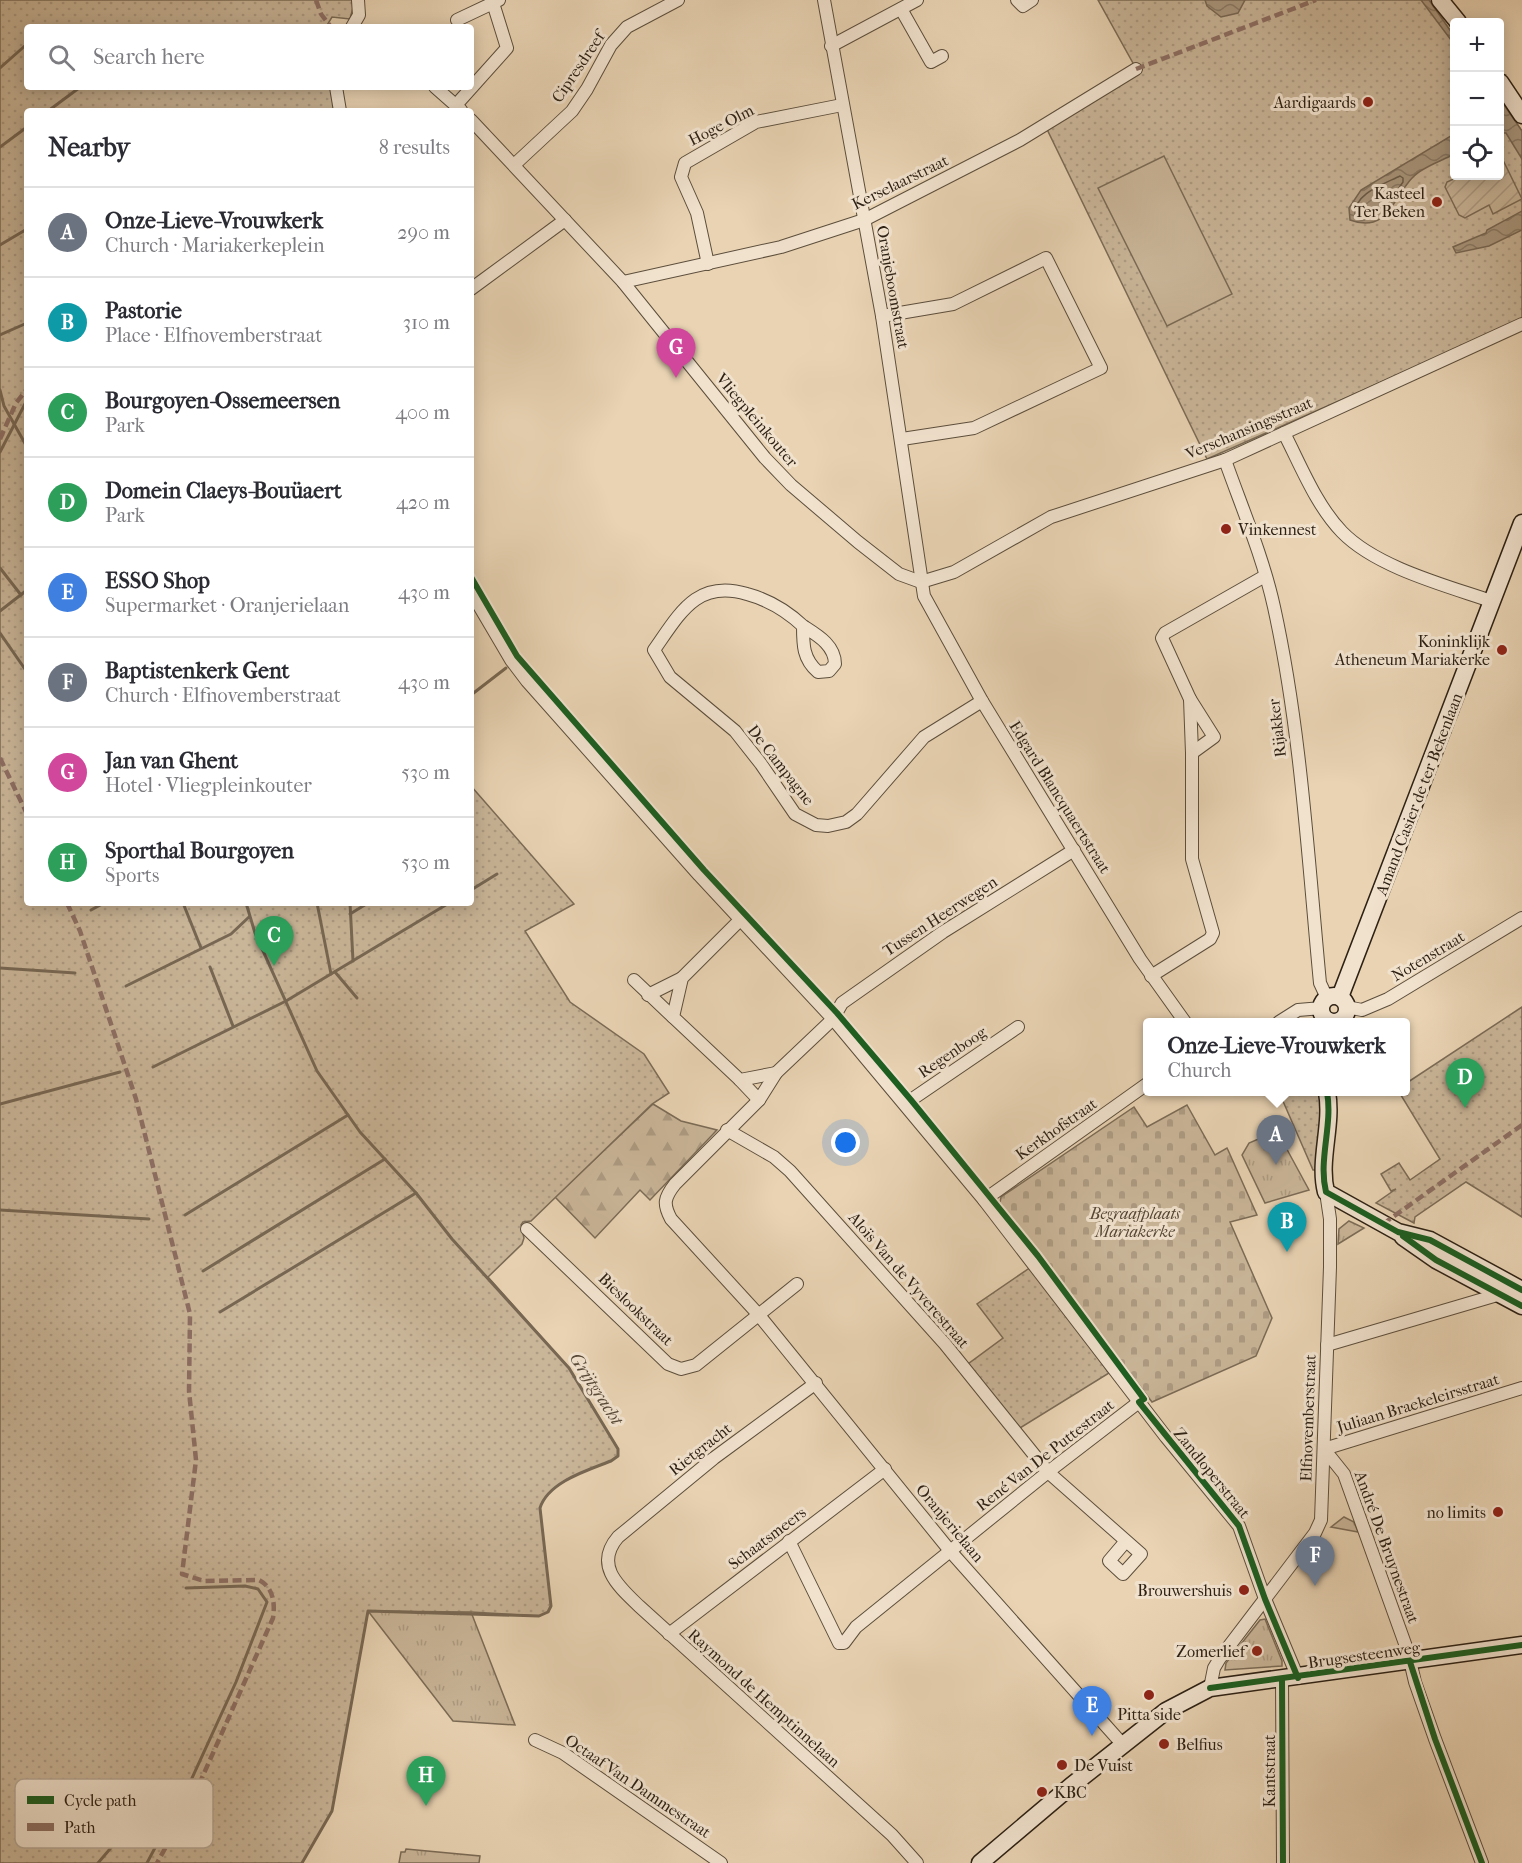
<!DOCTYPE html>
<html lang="en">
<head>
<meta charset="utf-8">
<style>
	:root { --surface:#fff; --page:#f2f2f3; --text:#2b2b33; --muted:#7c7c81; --line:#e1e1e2; --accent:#111827 }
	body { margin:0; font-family:"IM FELL French Canon",serif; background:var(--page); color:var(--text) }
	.controls { position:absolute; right:18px; top:18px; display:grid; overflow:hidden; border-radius:6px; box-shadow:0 3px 15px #0003 }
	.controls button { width:54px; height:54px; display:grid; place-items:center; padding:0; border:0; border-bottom:2px solid var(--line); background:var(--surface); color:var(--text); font:30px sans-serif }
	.you { position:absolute; left:846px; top:1143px; width:21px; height:21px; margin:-15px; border:4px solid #fff; border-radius:50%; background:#1a73e8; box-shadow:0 0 0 9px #1a73e833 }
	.badge { display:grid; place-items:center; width:39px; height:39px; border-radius:50%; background:var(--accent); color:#fff; font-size:20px; font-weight:700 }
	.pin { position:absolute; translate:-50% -50px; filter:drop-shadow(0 2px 3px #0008) }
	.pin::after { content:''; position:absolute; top:32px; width:21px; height:18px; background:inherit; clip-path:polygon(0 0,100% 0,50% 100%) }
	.popup { position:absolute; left:1143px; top:1018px; width:267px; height:78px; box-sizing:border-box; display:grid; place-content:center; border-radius:6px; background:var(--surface); filter:drop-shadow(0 2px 4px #0005); font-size:20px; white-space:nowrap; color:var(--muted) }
	.popup b { font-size:22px; color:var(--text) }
	.popup::after { content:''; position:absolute; left:50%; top:100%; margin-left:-12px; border:12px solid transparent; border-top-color:var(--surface) }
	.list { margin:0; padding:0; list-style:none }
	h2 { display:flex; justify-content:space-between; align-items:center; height:78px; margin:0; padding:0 24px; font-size:26px }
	h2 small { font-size:20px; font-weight:400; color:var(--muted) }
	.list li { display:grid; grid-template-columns:39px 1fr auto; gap:18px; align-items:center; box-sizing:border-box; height:90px; padding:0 24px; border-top:2px solid var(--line) }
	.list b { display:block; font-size:22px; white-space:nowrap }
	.list p { margin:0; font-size:20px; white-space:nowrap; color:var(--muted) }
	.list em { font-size:20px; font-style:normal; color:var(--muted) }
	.icon { flex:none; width:33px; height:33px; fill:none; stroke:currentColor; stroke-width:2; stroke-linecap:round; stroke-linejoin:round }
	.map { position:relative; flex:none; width:1522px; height:1863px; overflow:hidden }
	.search { position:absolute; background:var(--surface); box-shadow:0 3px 15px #0003; left:24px; top:24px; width:450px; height:66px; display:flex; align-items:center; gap:15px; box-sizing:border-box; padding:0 21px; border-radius:6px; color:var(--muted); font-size:22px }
	.panel { position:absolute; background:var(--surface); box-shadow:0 3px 15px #0003; left:24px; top:108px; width:450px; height:798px; border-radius:6px }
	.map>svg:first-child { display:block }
	.grass { fill:url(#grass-tufts); stroke:#7b6b56; stroke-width:1.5 }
	.forest { fill:url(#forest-firs); stroke:#7b6b56; stroke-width:1.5 }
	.cemetery { fill:url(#cemetery-stones); stroke:#7b6b56; stroke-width:1.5 }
	.park { fill:url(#park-dots); stroke:#7b6b56; stroke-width:1.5 }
	.garden { fill:url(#garden-furrows); stroke:#7b6b56; stroke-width:1.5 }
	.pitch { fill:#c9b598; stroke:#7b6b56; stroke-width:1.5 }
	.water { fill:url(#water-waves); stroke:#776753; stroke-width:1.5 }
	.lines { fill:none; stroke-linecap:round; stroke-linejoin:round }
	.shore { stroke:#6b5c48; stroke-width:1.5 }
	.stream { stroke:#776753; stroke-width:3 }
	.street-casing { stroke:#5c4e3c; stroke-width:14 }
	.secondary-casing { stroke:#2d2114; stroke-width:19 }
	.street { stroke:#f1e2ce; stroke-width:12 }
	.secondary { stroke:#f1e2ce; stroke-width:16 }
	.quiet { stroke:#8d6e63; stroke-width:4.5; stroke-dasharray:9 4.5; stroke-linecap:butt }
	.cycleway-casing { stroke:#f1e2ce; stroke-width:10 }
	.cycleway { stroke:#1b5e20; stroke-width:6 }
	.poi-dot { fill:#8f2418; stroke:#f1e2ce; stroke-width:2 }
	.labels { text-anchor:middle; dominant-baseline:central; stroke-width:6; stroke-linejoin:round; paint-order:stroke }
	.street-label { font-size:16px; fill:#2d2114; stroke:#f1e2ce }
	.poi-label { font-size:16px; fill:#2d2114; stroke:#f1e2ce; text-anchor:end }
	.park-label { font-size:16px; font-style:italic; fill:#544635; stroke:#f1e2ce }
	.water-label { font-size:18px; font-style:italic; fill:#584a39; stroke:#f1e2ce }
	.key { fill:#f1e2ce; stroke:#b6a896; stroke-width:1.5 }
	.key-label { font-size:16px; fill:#2d2114 }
</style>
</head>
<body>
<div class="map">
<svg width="1522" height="1863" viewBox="0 0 1522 1863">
	<defs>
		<pattern id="grass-tufts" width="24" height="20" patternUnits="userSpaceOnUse" patternTransform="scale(1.5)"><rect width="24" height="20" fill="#c9b598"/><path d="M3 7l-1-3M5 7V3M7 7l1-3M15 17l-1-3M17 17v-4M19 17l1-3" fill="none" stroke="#ad9b82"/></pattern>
		<pattern id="forest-firs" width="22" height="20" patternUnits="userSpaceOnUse" patternTransform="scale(1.5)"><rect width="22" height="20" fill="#c9b598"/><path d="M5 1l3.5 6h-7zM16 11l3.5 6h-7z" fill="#ad9b82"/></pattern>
		<pattern id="cemetery-stones" width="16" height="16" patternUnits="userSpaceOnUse" patternTransform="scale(1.5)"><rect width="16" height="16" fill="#c9b598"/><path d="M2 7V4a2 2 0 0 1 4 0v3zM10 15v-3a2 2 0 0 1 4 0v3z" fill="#ad9b82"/></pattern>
		<pattern id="park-dots" width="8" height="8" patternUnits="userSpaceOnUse" patternTransform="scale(1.5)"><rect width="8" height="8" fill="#c9b598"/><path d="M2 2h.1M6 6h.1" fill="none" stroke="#ad9b82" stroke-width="1.8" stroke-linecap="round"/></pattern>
		<pattern id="garden-furrows" width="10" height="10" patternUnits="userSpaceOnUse" patternTransform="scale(1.5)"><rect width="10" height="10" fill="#c9b598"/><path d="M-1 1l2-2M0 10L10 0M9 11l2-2" fill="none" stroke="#ad9b82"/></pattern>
		<pattern id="water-waves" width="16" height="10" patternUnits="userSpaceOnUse" patternTransform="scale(1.5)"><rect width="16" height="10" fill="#a9967d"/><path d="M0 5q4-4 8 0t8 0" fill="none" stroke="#8a7a65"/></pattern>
	</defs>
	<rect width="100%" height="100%" fill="#e9d3b3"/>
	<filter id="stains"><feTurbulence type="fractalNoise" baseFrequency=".00333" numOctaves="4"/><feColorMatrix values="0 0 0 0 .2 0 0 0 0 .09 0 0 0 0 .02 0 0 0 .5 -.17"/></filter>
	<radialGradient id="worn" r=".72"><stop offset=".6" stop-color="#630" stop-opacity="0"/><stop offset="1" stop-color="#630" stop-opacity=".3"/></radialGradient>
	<g class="grass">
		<polygon points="1277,1131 1309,1190 1265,1203 1242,1155 1249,1143"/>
		<polygon points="1349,1221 1364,1228 1338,1244 1339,1229"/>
		<polygon points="1344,1517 1354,1522 1358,1532 1331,1527"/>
		<polygon points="368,1611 471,1612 515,1725 453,1721"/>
		<polygon points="1265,1619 1282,1661 1282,1666 1225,1670 1226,1663 1260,1620"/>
		<polygon points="406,1849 480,1856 479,1863 399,1863 401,1852 405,1852"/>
	</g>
	<polygon class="forest" points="653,1104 681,1121 717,1130 650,1200 640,1190 595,1238 555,1197"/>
	<polygon class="cemetery" points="1187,1105 1215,1155 1227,1148 1228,1150 1257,1215 1230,1222 1272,1318 1256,1356 1152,1402 1000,1203 1001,1197 1134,1107 1147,1127"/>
	<g class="park">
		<path d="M0,0H355L350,19L332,17L326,27H27V87H331L334,111H27V903H471V786L574,904L525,931L570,1002L644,1054L669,1093L652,1104L531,1221L523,1222L521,1225L524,1238L522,1244L488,1277L569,1368L618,1449V1456L611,1461C588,1470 548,1482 540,1508L551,1606L548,1612L539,1616L471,1612L368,1611L332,1811L302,1863H0Z"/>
		<polygon points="1098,0 1429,0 1454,36 1454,176 1500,176 1500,99 1522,131 1522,320 1207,459 1043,121 1134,65"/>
		<polygon points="1522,1007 1522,1217 1466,1182 1415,1217 1414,1223 1376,1203 1396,1189 1391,1191 1381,1174 1399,1163 1410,1180 1440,1159 1399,1092 1405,1092 1405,1084"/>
		<polygon points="1279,1092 1321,1092 1323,1101 1318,1170 1313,1170"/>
		<polygon points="1031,1267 1109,1373 1020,1428 968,1364 1003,1338 977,1304"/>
	</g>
	<polygon class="garden" points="1500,154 1522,199 1493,214 1489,205 1465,218 1459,215 1445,187 1447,182 1460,176 1500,176"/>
	<polygon class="pitch" points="1164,156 1232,294 1167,326 1098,188"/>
	<g class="water">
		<polygon points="1205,0 1245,0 1238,13 1221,17 1207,6"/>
		<polygon points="1421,0 1429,0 1454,36 1454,44"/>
		<polygon points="1500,99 1522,131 1522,159 1506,133 1500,133"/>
		<path d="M1454,134V154C1442,161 1422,167 1413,177C1393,197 1388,234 1350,220L1349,208L1361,190Z"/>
		<polygon points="1522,211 1522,230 1489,246 1456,253 1453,247 1486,233 1487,230"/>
	</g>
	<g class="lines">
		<path class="shore" d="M1400,176L1403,178V182C1391,199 1379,223 1355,215C1353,194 1384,184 1400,176Z"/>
		<g class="stream">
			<polyline points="0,68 27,44"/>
			<polyline points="48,111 79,88"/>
			<polyline points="0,147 27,127"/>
			<polyline points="0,245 27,229"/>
			<polyline points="0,335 27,323"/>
			<polyline points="0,390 4,406 27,447"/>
			<polyline points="0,452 27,400"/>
			<polyline points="0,568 21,595"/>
			<polyline points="0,611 27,590"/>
			<polyline points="0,633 27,672"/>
			<polyline points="471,695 506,668"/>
			<polyline points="471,890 497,874"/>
			<polyline points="183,903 201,948"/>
			<path d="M246,903L255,933L317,1071L360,1132L416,1193L452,1239L569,1368L618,1449V1456L611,1461C588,1470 548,1482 540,1508L551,1606L548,1612L539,1616L368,1611L332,1811L302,1863"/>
			<polyline points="317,903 331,974"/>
			<polyline points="350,903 353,961"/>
			<polyline points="91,910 104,903"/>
			<polyline points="350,914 368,903"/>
			<polyline points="210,967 233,1026"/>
			<polyline points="0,968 75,973"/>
			<polyline points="335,972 357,998"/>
			<polyline points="126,986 231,934 249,917"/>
			<polyline points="153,1067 286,1001 449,903"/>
			<polyline points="0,1104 120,1072"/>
			<polyline points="0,1210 149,1219"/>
			<polyline points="185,1215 348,1115"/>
			<polyline points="203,1271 385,1159"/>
			<polyline points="220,1312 416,1193"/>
			<polyline points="186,1588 245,1586 258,1589 267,1602 236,1682 187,1789"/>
			<polyline points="98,1863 157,1794"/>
			<polyline points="147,1863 177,1806"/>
		</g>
		<defs>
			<g id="street">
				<polyline points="824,0 882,316 924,596 982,701 1140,959 1185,1022"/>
				<polyline points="1017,0 1023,6 1032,0"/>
				<polyline points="901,9 931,62 942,56"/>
				<polyline points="457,20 493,3"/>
				<polyline points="352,27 359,15 358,0"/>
				<polyline points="831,46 917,0"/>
				<polyline points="336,87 340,111"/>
				<polyline points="435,87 461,110"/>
				<polyline points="456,105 507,48 493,3 499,0"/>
				<polyline points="471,120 623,282 765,458 791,485 858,542 899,574 921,582 954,572 1051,517 1225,460 1522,324"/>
				<polyline points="514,165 572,111 587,89 611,45 627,27 678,0"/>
				<polyline points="708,264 697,213 681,177 685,163 756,122 842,105"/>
				<polyline points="623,282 781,247 864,220 1020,140 1136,69"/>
				<polyline points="471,289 565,220"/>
				<polyline points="882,316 953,304 1046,258 1101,368 974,428 902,439"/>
				<path d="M1284,433C1301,466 1316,505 1342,532C1376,567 1444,585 1491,601"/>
				<path d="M1225,460C1242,508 1263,557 1274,607C1301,730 1308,858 1320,983L1327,998"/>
				<polyline points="471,592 511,660 527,681 699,875 833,1019 984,1200 1166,1437 1239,1526 1265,1599 1298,1678"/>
				<path d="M803,626C817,635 835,645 835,664L829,671L818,672C803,659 803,645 803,626C787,611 769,600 747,594C697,579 680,613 654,650L670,677L735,731L761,764L795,814L816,825L828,826L846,822L857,814L924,737L982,701"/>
				<polyline points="1190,699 1192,753"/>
				<path d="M1074,850L943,932L842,1003L833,1019L776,1073L759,1100L675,1184C664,1198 663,1204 671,1219L758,1314L951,1552L1124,1746"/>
				<polyline points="740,920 682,978 673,1017 740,1080 776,1073"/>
				<polyline points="1151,976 1210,939 1213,933 1192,859 1192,753 1214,737 1190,699 1162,638 1165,633 1265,576"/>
				<polyline points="634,980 673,1017"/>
				<polyline points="648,995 682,978"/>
				<polyline points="1347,1007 1362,1010 1388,999 1522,918"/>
				<polyline points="1279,1022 1298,1010 1322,1008"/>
				<polyline points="740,1080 759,1100"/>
				<polyline points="905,1104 1018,1027"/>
				<polyline points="727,1130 774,1157 790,1171 945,1344 1048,1472 1141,1554 1123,1574 1109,1561 1126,1541"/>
				<polyline points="984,1200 1147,1084"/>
				<polyline points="527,1229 668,1364 681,1369 696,1365 797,1284"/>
				<polyline points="1327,1345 1504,1293"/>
				<path d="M816,1383L714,1458L618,1537C594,1565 618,1586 639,1606L892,1835L917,1863"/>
				<polyline points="1324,1449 1344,1474 1408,1652 1415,1682 1435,1739 1482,1863"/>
				<polyline points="1324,1449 1522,1388"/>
				<polyline points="789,1541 839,1643 844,1643 856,1627 1048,1472 1139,1402"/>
				<polyline points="669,1634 885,1469"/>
				<polyline points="1282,1679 1283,1863"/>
				<polyline points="1210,1688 1214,1668 1220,1658 1315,1533 1321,1520 1330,1267 1330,1219 1326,1192"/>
				<polyline points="535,1740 563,1753 721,1863"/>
			</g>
			<g id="secondary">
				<polyline points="1440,0 1458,22"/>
				<polyline points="1500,82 1522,115"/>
				<circle cx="1334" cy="1009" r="13"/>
				<polyline points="1340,997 1522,523"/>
				<path d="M1327,1092C1333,1125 1318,1160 1326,1192L1398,1232L1430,1240L1522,1290"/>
				<polyline points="1403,1237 1436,1260 1522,1306"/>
				<polyline points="980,1863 1071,1786 1166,1711 1210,1688 1522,1645"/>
			</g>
		</defs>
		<use href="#street" class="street-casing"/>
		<use href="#secondary" class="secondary-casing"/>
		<use href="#street" class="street"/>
		<use href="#secondary" class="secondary"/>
		<g class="quiet">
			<polyline points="316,0 321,14 331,27"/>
			<polyline points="1136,69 1316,0"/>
			<polyline points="0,439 16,403 27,389"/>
			<polyline points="0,758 27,814"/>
			<path d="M67,903L80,931L136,1099L190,1314L189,1391L196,1460L182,1574L204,1581L259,1580C274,1588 275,1604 273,1618L193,1798L157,1863"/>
			<polyline points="1383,1224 1522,1125"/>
		</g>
		<defs>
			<g id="cycleway">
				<polyline points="471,577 517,656 704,870 837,1013 911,1100 1038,1256 1144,1399 1139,1402 1239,1526 1265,1599 1298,1678"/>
				<path d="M1327,1092C1333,1125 1318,1160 1326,1192L1398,1232L1430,1240L1522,1290"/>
				<polyline points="1403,1236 1436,1260 1522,1306"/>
				<polyline points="1410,1662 1435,1739 1482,1863"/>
				<polyline points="1282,1679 1283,1863"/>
				<polyline points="1210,1688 1522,1645"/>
			</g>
		</defs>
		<use href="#cycleway" class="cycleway-casing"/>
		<use href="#cycleway" class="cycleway"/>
	</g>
	<g class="poi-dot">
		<circle cx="1368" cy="102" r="6"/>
		<circle cx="1437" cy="202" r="6"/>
		<circle cx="1226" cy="529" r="6"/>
		<circle cx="1502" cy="650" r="6"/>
		<circle cx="1498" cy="1512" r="6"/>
		<circle cx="1244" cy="1590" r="6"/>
		<circle cx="1257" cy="1651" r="6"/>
		<circle cx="1149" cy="1695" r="6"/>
		<circle cx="1164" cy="1744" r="6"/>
		<circle cx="1062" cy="1765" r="6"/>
		<circle cx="1042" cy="1792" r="6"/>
	</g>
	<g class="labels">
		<g class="street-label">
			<text transform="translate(578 67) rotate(-56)">Cipresdreef</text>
			<text transform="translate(721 125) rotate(-27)">Hoge Olm</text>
			<text transform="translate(900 182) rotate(-26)">Kerselaarstraat</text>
			<text transform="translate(893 287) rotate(80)">Oranjeboomstraat</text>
			<text transform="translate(757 420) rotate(50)">Vliegpleinkouter</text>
			<text transform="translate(1249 428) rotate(-23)">Verschansingsstraat</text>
			<text transform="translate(1277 728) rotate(-97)">Rijakker</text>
			<text transform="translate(781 765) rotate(52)">De Campagne</text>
			<text transform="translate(1419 794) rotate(-69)">Amand Casier de ter Bekenlaan</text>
			<text transform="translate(1060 797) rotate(58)">Edgard Blancquaertstraat</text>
			<text transform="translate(940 916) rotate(-33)">Tussen Heerwegen</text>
			<text transform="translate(1428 956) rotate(-31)">Notenstraat</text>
			<text transform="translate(952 1052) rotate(-34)">Regenboog</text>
			<text transform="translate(1056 1129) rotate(-35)">Kerkhofstraat</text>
			<text transform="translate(909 1280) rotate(49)">Aloïs Van de Vyverestraat</text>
			<text transform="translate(636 1309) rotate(44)">Bieslookstraat</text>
			<text transform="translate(1418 1403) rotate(-17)">Juliaan Braekeleirsstraat</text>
			<text transform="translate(1308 1418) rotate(-88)">Elfnovemberstraat</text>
			<text transform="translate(700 1449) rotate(-38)">Rietgracht</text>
			<text transform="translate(1045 1455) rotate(-38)">René Van De Puttestraat</text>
			<text transform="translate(1212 1473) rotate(51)">Zandloperstraat</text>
			<text transform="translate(950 1523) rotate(50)">Oranjerielaan</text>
			<text transform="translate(767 1538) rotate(-37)">Schaatsmeers</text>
			<text transform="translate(1387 1547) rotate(70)">André De Bruynestraat</text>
			<text transform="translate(1364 1655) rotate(-8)">Brugsesteenweg</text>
			<text transform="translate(764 1698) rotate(42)">Raymond de Hemptinnelaan</text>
			<text transform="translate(1269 1771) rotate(-90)">Kantstraat</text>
			<text transform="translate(638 1786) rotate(34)">Octaaf Van Dammestraat</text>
		</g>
		<g class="poi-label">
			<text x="1356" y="102">Aardigaards</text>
			<text x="1425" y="193">Kasteel<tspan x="1425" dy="18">Ter Beken</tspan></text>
			<text x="1238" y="529" text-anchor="start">Vinkennest</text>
			<text x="1490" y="641">Koninklijk<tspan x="1490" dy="18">Atheneum Mariakerke</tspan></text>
			<text x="1486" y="1512">no limits</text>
			<text x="1232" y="1590">Brouwershuis</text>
			<text x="1245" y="1651">Zomerlief</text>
			<text x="1149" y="1714" text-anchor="middle">Pitta side</text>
			<text x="1176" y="1744" text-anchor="start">Belfius</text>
			<text x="1074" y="1765" text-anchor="start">De Vuist</text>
			<text x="1054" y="1792" text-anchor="start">KBC</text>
		</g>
		<g class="park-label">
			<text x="1135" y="1213">Begraafplaats<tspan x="1135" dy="18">Mariakerke</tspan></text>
		</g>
		<g class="water-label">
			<text transform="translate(596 1389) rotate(57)">Grijtgracht</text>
		</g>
	</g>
	<rect x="15" y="1779" width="198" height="69" rx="9" class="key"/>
	<rect x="27" y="1796" width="27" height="8" fill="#1b5e20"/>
	<rect x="27" y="1823" width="27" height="8" fill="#8d6e63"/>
	<g class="key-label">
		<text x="64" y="1806">Cycle path</text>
		<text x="64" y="1833">Path</text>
	</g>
	<rect width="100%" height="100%" filter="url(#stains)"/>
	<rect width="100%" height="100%" fill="url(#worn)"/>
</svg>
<div class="controls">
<button>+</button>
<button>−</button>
<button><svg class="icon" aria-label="locate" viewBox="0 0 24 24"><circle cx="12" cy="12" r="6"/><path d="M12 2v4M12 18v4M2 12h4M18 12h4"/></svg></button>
</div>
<div class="you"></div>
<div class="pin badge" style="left:1276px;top:1165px;background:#6b7280">A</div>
<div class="popup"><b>Onze-Lieve-Vrouwkerk</b>Church</div>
<div class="pin badge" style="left:1287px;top:1252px;background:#0f9aa8">B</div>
<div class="pin badge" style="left:274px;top:966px;background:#2e9e5b">C</div>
<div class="pin badge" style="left:1465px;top:1108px;background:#2e9e5b">D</div>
<div class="pin badge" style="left:1092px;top:1736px;background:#3f7fe0">E</div>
<div class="pin badge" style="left:1315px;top:1586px;background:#6b7280">F</div>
<div class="pin badge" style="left:676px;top:378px;background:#d1479c">G</div>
<div class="pin badge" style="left:426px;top:1806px;background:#2e9e5b">H</div>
<div class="search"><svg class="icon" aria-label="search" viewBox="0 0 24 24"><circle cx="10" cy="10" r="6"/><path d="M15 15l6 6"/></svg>Search here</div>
<section class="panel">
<h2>Nearby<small>8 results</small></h2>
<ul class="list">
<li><span class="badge" style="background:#6b7280">A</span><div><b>Onze-Lieve-Vrouwkerk</b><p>Church · Mariakerkeplein</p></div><em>290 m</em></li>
<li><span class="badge" style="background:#0f9aa8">B</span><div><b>Pastorie</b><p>Place · Elfnovemberstraat</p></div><em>310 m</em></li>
<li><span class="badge" style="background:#2e9e5b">C</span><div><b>Bourgoyen-Ossemeersen</b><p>Park</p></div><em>400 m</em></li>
<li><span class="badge" style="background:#2e9e5b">D</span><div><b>Domein Claeys-Bouüaert</b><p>Park</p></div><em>420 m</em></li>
<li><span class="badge" style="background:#3f7fe0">E</span><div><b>ESSO Shop</b><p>Supermarket · Oranjerielaan</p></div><em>430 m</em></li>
<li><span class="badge" style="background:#6b7280">F</span><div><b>Baptistenkerk Gent</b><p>Church · Elfnovemberstraat</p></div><em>430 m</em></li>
<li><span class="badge" style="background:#d1479c">G</span><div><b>Jan van Ghent</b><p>Hotel · Vliegpleinkouter</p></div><em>530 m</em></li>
<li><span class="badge" style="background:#2e9e5b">H</span><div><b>Sporthal Bourgoyen</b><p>Sports</p></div><em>530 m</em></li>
</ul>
</section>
</div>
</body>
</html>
